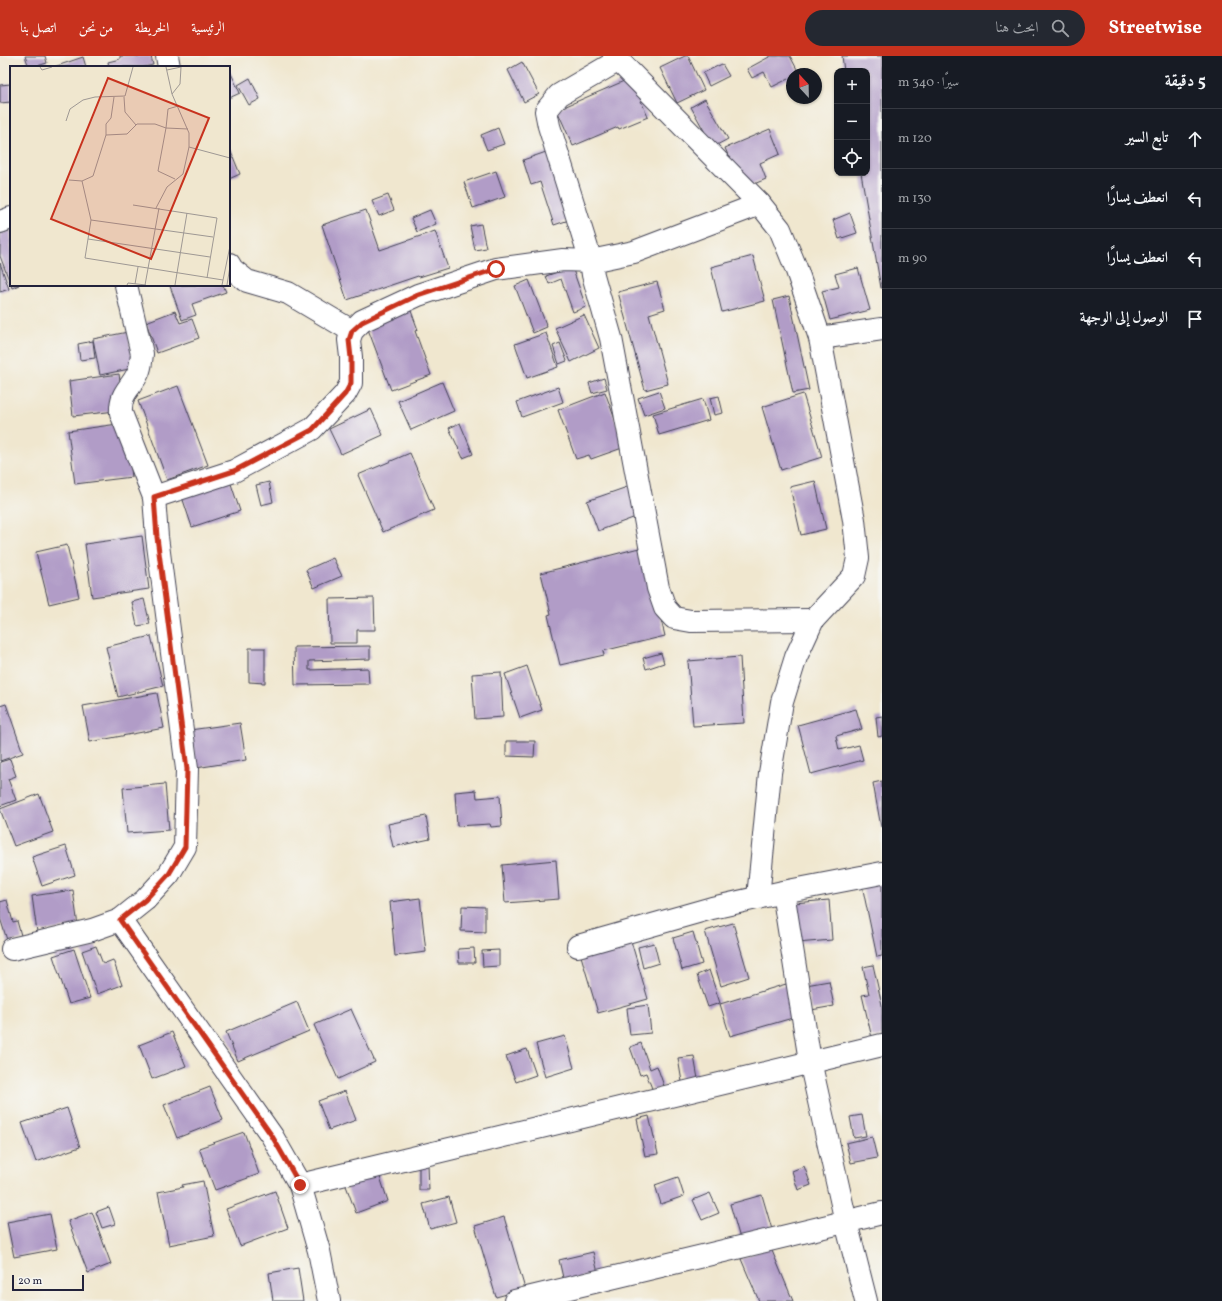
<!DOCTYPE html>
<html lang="ar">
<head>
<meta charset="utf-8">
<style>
	:root { --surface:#171b24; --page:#242831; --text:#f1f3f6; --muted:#9ea1a6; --line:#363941; --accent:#c8321e }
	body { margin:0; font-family:Vollkorn,Amiri,serif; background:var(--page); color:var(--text); direction:rtl }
	.controls { position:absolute; right:12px; top:12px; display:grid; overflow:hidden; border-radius:8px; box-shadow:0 1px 3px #0004 }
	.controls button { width:36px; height:36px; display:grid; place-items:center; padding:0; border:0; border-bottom:1px solid var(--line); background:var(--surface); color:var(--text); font:20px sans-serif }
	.compass { position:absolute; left:786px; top:12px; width:36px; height:36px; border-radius:50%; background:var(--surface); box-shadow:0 1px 3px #0004; rotate:338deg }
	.scale { position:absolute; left:12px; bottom:10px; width:72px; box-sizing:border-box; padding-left:4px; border:2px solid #22223b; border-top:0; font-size:11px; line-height:14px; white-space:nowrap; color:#22223b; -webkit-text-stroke:3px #f6f6f2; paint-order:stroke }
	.stop { position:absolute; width:12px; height:12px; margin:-9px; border:3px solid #c8321e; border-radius:50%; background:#fff }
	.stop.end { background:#c8321e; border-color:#fff; box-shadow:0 1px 4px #0008 }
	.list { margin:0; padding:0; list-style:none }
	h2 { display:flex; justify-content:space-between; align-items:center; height:52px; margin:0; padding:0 16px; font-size:17px }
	h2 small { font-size:13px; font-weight:400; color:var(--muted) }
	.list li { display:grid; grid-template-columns:26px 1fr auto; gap:12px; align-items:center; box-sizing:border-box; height:60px; padding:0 16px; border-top:1px solid var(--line) }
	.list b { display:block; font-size:15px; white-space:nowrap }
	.list em { font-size:13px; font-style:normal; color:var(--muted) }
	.icon { flex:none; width:22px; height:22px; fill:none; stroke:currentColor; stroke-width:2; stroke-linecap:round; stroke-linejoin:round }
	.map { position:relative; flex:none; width:882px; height:1245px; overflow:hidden; direction:ltr }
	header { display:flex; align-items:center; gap:24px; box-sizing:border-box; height:56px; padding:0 20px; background:var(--accent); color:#fff }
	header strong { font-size:19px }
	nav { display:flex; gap:22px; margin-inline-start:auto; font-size:14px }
	.search { width:280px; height:36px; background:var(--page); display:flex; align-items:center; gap:10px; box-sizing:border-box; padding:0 14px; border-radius:22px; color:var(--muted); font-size:15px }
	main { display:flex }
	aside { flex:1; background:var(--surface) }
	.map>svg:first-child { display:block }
	.building { fill:#b19cc7 }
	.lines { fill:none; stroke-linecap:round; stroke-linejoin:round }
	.minor-casing { stroke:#414051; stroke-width:24 }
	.minor { stroke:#fff; stroke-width:22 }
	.route { stroke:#c8321e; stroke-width:5 }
	.inset-road { fill:none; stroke:#9e9894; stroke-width:1 }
	.view { fill:#c8321e; fill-opacity:0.15; stroke:#c8321e; stroke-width:2 }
	.inset-edge { fill:none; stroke:#22223b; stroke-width:2 }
</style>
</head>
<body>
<header>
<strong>Streetwise</strong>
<div class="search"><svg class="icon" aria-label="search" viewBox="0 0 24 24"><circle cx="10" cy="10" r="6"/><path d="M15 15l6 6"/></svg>ابحث هنا</div>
<nav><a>الرئيسية</a><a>الخريطة</a><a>من نحن</a><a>اتصل بنا</a></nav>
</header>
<main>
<aside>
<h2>5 دقيقة<small>سيرًا · 340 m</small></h2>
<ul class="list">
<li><svg class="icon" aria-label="ahead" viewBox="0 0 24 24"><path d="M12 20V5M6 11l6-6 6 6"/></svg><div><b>تابع السير</b></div><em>120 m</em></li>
<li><svg class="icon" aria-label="left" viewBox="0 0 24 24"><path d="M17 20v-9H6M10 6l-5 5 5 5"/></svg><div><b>انعطف يسارًا</b></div><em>130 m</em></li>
<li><svg class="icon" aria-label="left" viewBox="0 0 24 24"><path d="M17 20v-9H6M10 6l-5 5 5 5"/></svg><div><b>انعطف يسارًا</b></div><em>90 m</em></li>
<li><svg class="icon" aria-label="arrive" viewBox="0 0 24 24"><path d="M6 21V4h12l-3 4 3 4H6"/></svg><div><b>الوصول إلى الوجهة</b></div></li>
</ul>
</aside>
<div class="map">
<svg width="882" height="1245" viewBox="0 0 882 1245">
	<rect width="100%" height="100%" fill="#f6f6f2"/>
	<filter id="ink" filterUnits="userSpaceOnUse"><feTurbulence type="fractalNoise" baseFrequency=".025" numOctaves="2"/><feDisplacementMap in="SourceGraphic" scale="8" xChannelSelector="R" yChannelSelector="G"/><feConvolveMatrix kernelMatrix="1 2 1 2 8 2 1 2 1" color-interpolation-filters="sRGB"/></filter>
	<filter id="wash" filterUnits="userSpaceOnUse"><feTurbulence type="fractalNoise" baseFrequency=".012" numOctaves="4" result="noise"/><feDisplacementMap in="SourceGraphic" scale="16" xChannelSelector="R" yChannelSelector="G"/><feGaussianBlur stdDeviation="0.9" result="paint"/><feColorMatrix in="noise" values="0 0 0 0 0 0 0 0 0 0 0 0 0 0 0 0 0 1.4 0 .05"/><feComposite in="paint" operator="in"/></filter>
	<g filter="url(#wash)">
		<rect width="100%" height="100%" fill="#f0e7cf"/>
		<g id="blocks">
			<g class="building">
				<polygon points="25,0 45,0 47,7 34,11 29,11"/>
				<polygon points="120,0 151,0 153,9 144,11 109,11 108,6 120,3"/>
				<polygon points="685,0 688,0 704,34 677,47 660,12"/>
				<polygon points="771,0 790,0 799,17 792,18 792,21 772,31 764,16 752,22 747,13"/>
				<polygon points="842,0 882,0 882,232 881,232 861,117 867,117 867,15 844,15"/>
				<polygon points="83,1 86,11 54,11"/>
				<polygon points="522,6 539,38 524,46 508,14"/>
				<polygon points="722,8 729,20 709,30 703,17"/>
				<polygon points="229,13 240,37 229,42"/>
				<polygon points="250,22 260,43 249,49 238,29"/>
				<polygon points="631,22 648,61 619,73 618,71 573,90 557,54"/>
				<polygon points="11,28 11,46 0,47 0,29"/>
				<polygon points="705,43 728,83 713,91 691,51"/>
				<polygon points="498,72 504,88 487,94 481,79"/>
				<polygon points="770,73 780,98 760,107 766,123 742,133 725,92"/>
				<polygon points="229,91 240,118 229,123"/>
				<polygon points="549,95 572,163 554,169 540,126 531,129 523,104"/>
				<polygon points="496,115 505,141 473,152 464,126"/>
				<polygon points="388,139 394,154 379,160 372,145"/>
				<polygon points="366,154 380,194 435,175 448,212 419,221 418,220 347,244 322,169"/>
				<polygon points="430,154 436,168 417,176 411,162"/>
				<polygon points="850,157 857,177 839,183 833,164"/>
				<polygon points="481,168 486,192 475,194 470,170"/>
				<polygon points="11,174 11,229 19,229 12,232 0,200 0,178"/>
				<polygon points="753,200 765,245 722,256 711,211"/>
				<polygon points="0,207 9,233 0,236"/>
				<polygon points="572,211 586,251 573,256 561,223 549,228 546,220"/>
				<polygon points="858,212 870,254 830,264 822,235 839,231 835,218"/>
				<polygon points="529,224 547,271 533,277 515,230"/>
				<polygon points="657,226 665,253 649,258 668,328 645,334 618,236"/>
				<polygon points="173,229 223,229 226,236 192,248 196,259 182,264 170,230"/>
				<polygon points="789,240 809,334 793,337 773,244"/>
				<polygon points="407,244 418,274 415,275 431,319 391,334 363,260"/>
				<polygon points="175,255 180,267 192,263 199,282 157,297 146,266"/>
				<polygon points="584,259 599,292 571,306 555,272"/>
				<polygon points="128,276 134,312 100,319 93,283"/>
				<polygon points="546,277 558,311 527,322 515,288"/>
				<polygon points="93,285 95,302 80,304 78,288"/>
				<polygon points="560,287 567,305 559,308 553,290"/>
				<polygon points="119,318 124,354 73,360 69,325"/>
				<polygon points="604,322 607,333 592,337 589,327"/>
				<polygon points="442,326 454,355 411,374 398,345"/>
				<polygon points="178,330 208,409 167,424 138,345"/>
				<polygon points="558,331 563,346 522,361 517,346"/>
				<polygon points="659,335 665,352 644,359 638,342"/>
				<polygon points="605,336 625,391 591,403 589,399 576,403 558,354"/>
				<polygon points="803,338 822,401 781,414 762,351"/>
				<polygon points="719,340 723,357 714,359 710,342"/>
				<polygon points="703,343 709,364 659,379 653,358"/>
				<polygon points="371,353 383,379 341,398 329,373"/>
				<polygon points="125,367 132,421 75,428 68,375"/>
				<polygon points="460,367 473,398 463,402 449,372"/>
				<polygon points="410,397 434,454 383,476 358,419"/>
				<polygon points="229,422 240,455 192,471 181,438"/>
				<polygon points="815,425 826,473 801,479 790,431"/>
				<polygon points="269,426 273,446 261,449 256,429"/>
				<polygon points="630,430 641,459 598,475 587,445"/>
				<polygon points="142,480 149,533 92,541 85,488"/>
				<polygon points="67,489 79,541 49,548 36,496"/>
				<polygon points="643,491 665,580 603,595 604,599 560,609 548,559 551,558 541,517"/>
				<polygon points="333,502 342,520 314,532 306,514"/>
				<polygon points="374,542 375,574 357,574 357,587 330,587 329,543"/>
				<polygon points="144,543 150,568 137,570 132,546"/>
				<polygon points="151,580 163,630 118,641 106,591"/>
				<polygon points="370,590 370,603 309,605 309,614 368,612 369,628 295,629 294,591"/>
				<polygon points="249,592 265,592 265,627 249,626"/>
				<polygon points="661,597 664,607 646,613 643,602"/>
				<polygon points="740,601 744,667 693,670 688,605"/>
				<polygon points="527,610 542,654 520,662 505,618"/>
				<polygon points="501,616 503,661 475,663 472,618"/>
				<polygon points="157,637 164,672 90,686 83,650"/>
				<polygon points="6,648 23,697 0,705 0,650"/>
				<polygon points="856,653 862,673 836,680 839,694 859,689 863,704 811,718 798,669"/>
				<polygon points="882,660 882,680 878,681 876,661"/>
				<polygon points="240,667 246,704 196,712 190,674"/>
				<polygon points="506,685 535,685 534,701 506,700"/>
				<polygon points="10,703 16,720 8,723 16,744 0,750 0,706"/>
				<polygon points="882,725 882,771 881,771 873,727"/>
				<polygon points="165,728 169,774 127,777 123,732"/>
				<polygon points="476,734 477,742 500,740 502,770 491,771 490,768 457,770 455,736"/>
				<polygon points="39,738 53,776 14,790 0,753"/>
				<polygon points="426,760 430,783 393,791 388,768"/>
				<polygon points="66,790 75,819 42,830 32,801"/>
				<polygon points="556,804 559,843 505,847 502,809"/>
				<polygon points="882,825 882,900 877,901 862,829"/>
				<polygon points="73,834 78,870 37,876 32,840"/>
				<polygon points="420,842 426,896 395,900 390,846"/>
				<polygon points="7,844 13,866 17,865 22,883 8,887 0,862 0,846"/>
				<polygon points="829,844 832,884 797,887 794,847"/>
				<polygon points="462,850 485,851 485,876 461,875"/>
				<polygon points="733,867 749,921 721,930 705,875"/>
				<polygon points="693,876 702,908 682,914 673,882"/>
				<polygon points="631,885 648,943 598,957 581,900"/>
				<polygon points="654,887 659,907 643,912 638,891"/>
				<polygon points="96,890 103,908 113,904 122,929 97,938 82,895"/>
				<polygon points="474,892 475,907 459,907 458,893"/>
				<polygon points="74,893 90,942 69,948 53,900"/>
				<polygon points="499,894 499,910 483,911 482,895"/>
				<polygon points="873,909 882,949 882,980 872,982 862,939 869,938 863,911"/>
				<polygon points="709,914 720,947 708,951 697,919"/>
				<polygon points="829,925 834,950 811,954 806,929"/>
				<polygon points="786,928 796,961 730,980 720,948"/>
				<polygon points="297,946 309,975 238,1005 226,976"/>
				<polygon points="648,949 651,977 630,979 627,952"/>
				<polygon points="351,953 375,1006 338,1023 314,969"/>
				<polygon points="172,976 186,1010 152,1023 139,989"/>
				<polygon points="565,980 574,1012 545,1021 536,988"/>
				<polygon points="641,987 650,1013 657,1010 664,1030 653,1035 646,1017 640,1019 630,991"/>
				<polygon points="527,993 536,1019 516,1026 506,1000"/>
				<polygon points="694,1000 698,1023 682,1026 678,1002"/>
				<polygon points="210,1031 223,1064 177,1082 164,1049"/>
				<polygon points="345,1035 356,1064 329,1074 318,1045"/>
				<polygon points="67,1052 80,1091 36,1106 22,1067"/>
				<polygon points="862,1059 866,1080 854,1082 850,1061"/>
				<polygon points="649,1060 658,1098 645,1100 637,1063"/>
				<polygon points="244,1076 259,1118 215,1134 199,1092"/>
				<polygon points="872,1081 877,1102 851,1107 846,1087"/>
				<polygon points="428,1109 429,1134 419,1134 419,1110"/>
				<polygon points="804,1110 811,1129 798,1134 792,1115"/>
				<polygon points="378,1115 388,1145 356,1157 345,1127"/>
				<polygon points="678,1121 684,1140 661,1148 655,1129"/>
				<polygon points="203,1125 214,1180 169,1189 158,1136 183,1131 182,1129"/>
				<polygon points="275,1135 288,1172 240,1190 226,1153"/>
				<polygon points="710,1137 719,1157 702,1164 693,1144"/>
				<polygon points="762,1139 773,1177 741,1186 730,1148"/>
				<polygon points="449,1141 456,1166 430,1173 423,1148"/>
				<polygon points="109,1151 115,1168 102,1172 96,1156"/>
				<polygon points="92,1156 111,1208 88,1217 68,1165"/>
				<polygon points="50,1158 57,1193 14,1201 7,1166"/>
				<polygon points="504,1161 525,1233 496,1241 475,1170"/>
				<polygon points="770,1190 793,1245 759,1245 741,1203"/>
				<polygon points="593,1196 598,1217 564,1226 559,1204"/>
				<polygon points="298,1212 303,1245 273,1245 269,1217"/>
			</g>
		</g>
	</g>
	<g filter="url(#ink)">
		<use href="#blocks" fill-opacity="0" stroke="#414051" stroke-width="1"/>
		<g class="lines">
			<defs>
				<g id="minor">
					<polyline points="167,0 169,11"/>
					<polyline points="614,0 760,148 780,173 796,212 820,282 854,464 858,502 854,520 813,564 796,601 782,646 770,717 758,842"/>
					<polyline points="760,148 634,196 591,205 593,219 611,282 658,532 665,552 674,562 691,565 813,564"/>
					<polyline points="0,166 11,162"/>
					<polyline points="229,208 232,213 247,225 288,237 352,275"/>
					<polyline points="820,282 882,273"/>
					<polyline points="154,441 234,415 312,373 345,338 351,327 351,301 349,284 352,275 362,265 418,239 496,213 563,204 591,205 549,70 546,55 559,39 619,4"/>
					<polyline points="783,836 810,1005 846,1166 866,1245"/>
					<polyline points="120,864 272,1080 300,1129 319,1195 329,1245"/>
					<polyline points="578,890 712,852 783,836 882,817"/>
					<path d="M12,893L92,874L120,864L145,844L169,818L185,791L187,713L157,481L154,441L121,357C120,336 130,334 138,317C141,311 141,305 142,298L126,229"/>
					<polyline points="300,1129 882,989"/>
					<polyline points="515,1245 882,1157"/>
				</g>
			</defs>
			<use href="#minor" class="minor-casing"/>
			<use href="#minor" class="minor"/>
		</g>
	</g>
	<g class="lines" filter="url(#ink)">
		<polyline class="route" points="300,1129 272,1080 120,864 145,844 169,818 185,791 187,713 157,481 154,441 234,415 312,374 345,338 351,327 351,302 349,284 352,275 362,266 418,239 496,213"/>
	</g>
	<g transform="translate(10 10)">
		<rect width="220" height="220" fill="#f0e7cf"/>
		<path class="inset-road" d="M30,1L32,4L42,1M157,4L171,1M162,28L170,18L171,1M114,31L115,46L126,59M56,55L60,43L73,34L85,31L115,30L123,1M96,69L117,68L127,58H145L156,62L158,43L168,40M0,74V95M179,81L220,92M165,113L148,105L156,62L178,63M59,114L72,115L83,110L96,69V58L101,52L104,31M72,115L81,154L75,192L213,214M123,139L207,152L197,212M146,142L157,121L173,108L179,81V67L162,28L156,1M81,154L203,171M78,173L200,191M125,218L128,201M117,219L118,217L136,219M135,219L149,142M165,219L177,147M212,219L220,180M217,219L220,200"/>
		<path class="view" d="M98,12L199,52L141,193L41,153Z"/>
		<rect width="220" height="220" class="inset-edge"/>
	</g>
</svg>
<div class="controls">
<button>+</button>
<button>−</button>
<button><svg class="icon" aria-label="locate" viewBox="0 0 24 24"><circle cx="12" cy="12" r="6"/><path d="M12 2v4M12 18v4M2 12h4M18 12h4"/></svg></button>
</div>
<svg class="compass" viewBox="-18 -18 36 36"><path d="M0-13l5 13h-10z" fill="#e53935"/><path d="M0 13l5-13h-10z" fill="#9ea1a6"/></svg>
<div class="scale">20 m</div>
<div class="stop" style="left:496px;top:213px"></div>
<div class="stop end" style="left:300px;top:1129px"></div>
</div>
</main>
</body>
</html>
